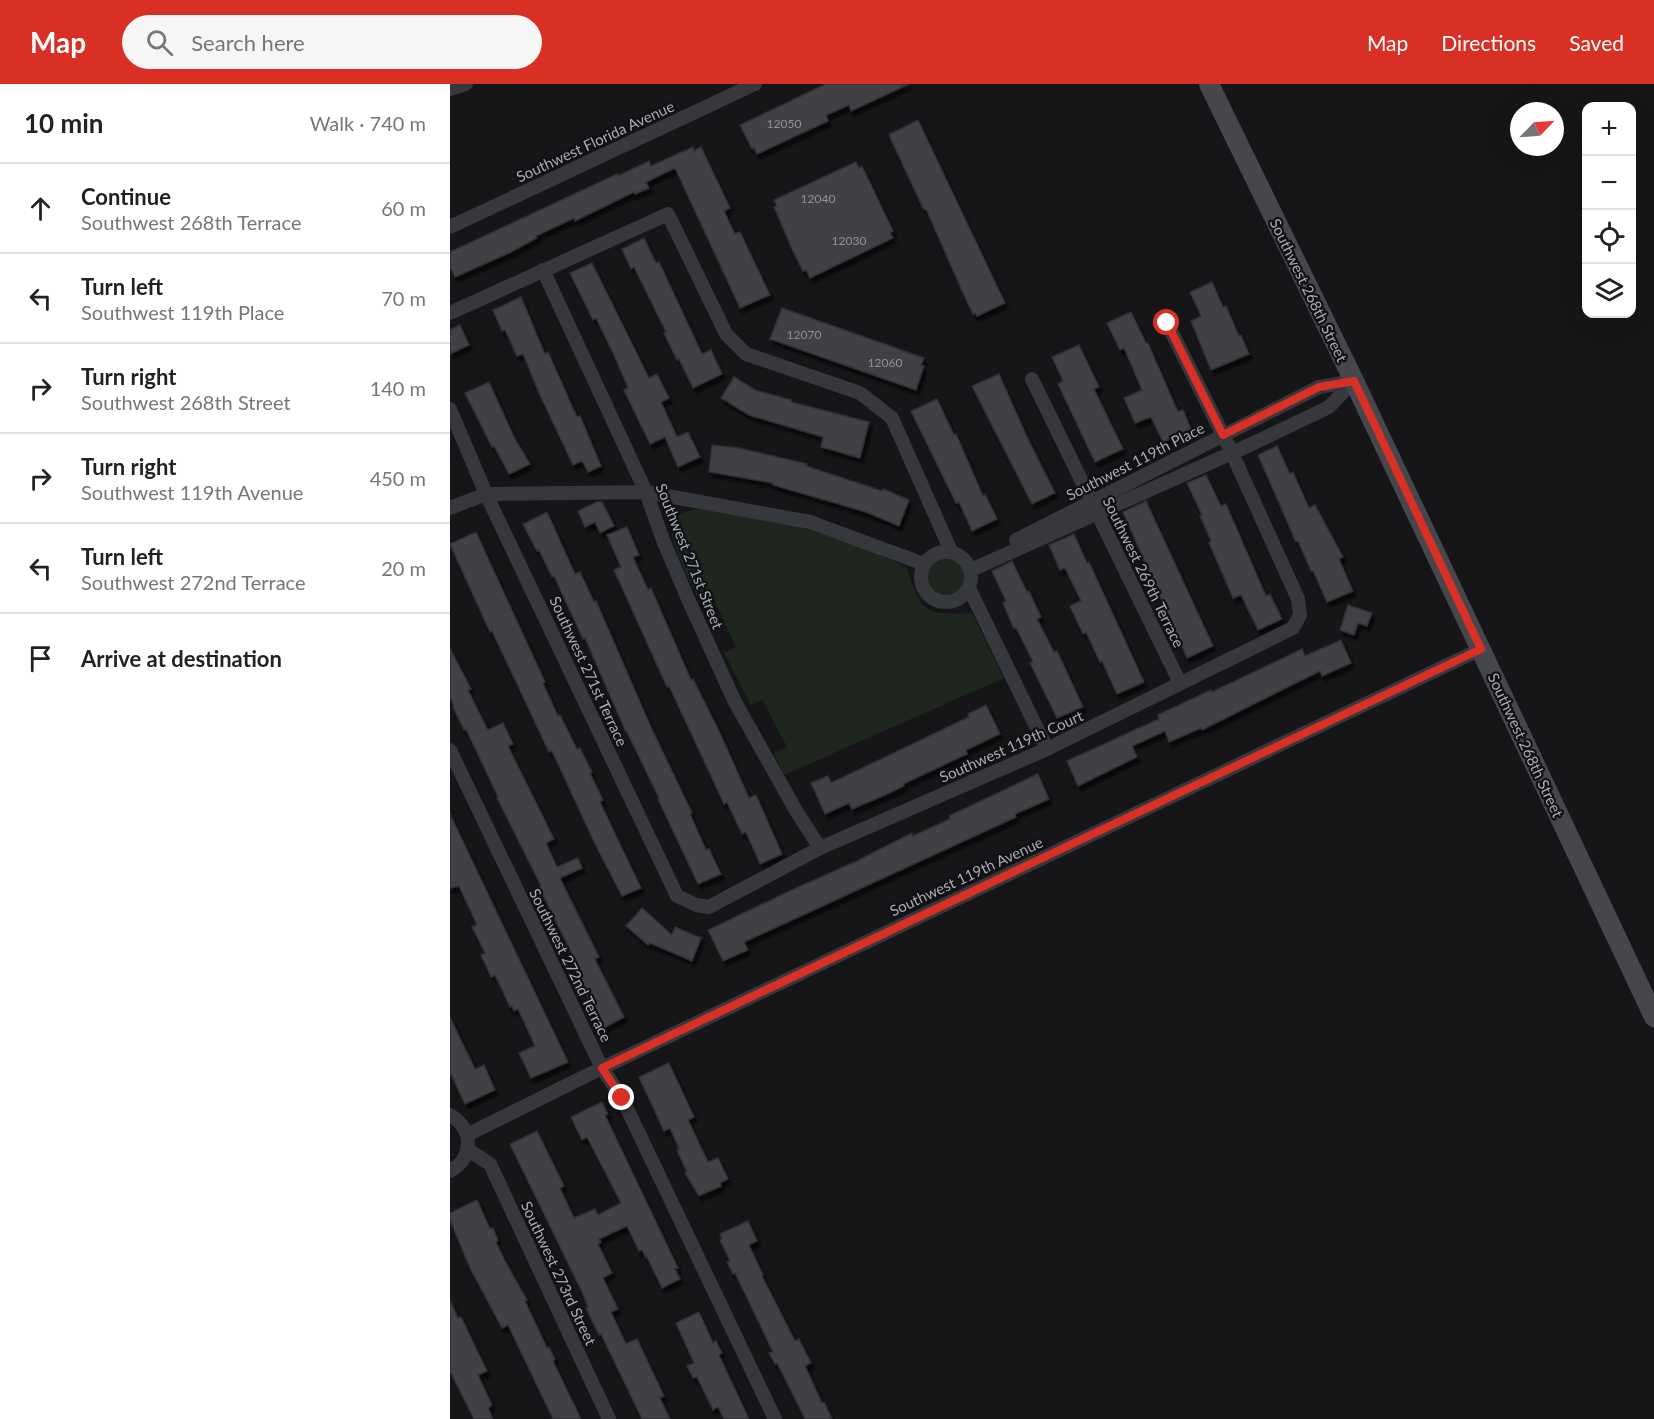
<!DOCTYPE html>
<html lang="en">
<head>
<meta charset="utf-8">
<style>
	:root { --surface:#fff; --page:#f6f6f6; --text:#222; --muted:#767676; --line:#e0e0e0; --accent:#d93025 }
	body { margin:0; font-family:Lato,sans-serif; background:var(--page); color:var(--text) }
	.controls { position:absolute; right:18px; top:18px; display:grid; overflow:hidden; border-radius:12px; box-shadow:0 6px 24px #0002 }
	.controls button { width:54px; height:54px; display:grid; place-items:center; padding:0; border:0; border-bottom:2px solid var(--line); background:var(--surface); color:var(--text); font:30px sans-serif }
	.compass { position:absolute; left:1060px; top:18px; width:54px; height:54px; border-radius:50%; background:var(--surface); box-shadow:0 6px 24px #0002; rotate:65deg }
	.stop { position:absolute; width:18px; height:18px; margin:-14px; border:4px solid #d93025; border-radius:50%; background:#fff }
	.stop.end { background:#d93025; border-color:#fff; box-shadow:0 2px 6px #0008 }
	.list { margin:0; padding:0; list-style:none }
	h2 { display:flex; justify-content:space-between; align-items:center; height:78px; margin:0; padding:0 24px; font-size:26px }
	h2 small { font-size:20px; font-weight:400; color:var(--muted) }
	.list li { display:grid; grid-template-columns:39px 1fr auto; gap:18px; align-items:center; box-sizing:border-box; height:90px; padding:0 24px; border-top:2px solid var(--line) }
	.list b { display:block; font-size:22px; white-space:nowrap }
	.list p { margin:0; font-size:20px; white-space:nowrap; color:var(--muted) }
	.list em { font-size:20px; font-style:normal; color:var(--muted) }
	.icon { flex:none; width:33px; height:33px; fill:none; stroke:currentColor; stroke-width:2; stroke-linecap:round; stroke-linejoin:round }
	.map { position:relative; flex:none; width:1204px; height:1335px; overflow:hidden }
	header { display:flex; align-items:center; gap:36px; box-sizing:border-box; height:84px; padding:0 30px; background:var(--accent); color:#fff }
	header strong { font-size:28px }
	nav { display:flex; gap:33px; margin-inline-start:auto; font-size:21px }
	.search { width:420px; height:54px; background:var(--page); display:flex; align-items:center; gap:15px; box-sizing:border-box; padding:0 21px; border-radius:33px; color:var(--muted); font-size:22px }
	main { display:flex }
	aside { flex:1; background:var(--surface) }
	.map>svg:first-child { display:block }
	.green { fill:#1e261f }
	.building { fill:#404145; stroke:#303034; stroke-width:1.5; filter:url(#shadow) }
	.lines { fill:none; stroke-linecap:round; stroke-linejoin:round }
	.street { stroke:#37383d; stroke-width:14 }
	.secondary { stroke:#45474d; stroke-width:20 }
	.route { stroke:#d93025; stroke-width:8 }
	.labels { text-anchor:middle; dominant-baseline:central; stroke-width:4.5; stroke-linejoin:round; paint-order:stroke }
	.number-label { font-size:12px; fill:#8e929b }
	.street-label { font-size:15px; fill:#a8adb8; stroke:#111113 }
</style>
</head>
<body>
<header>
<strong>Map</strong>
<div class="search"><svg class="icon" aria-label="search" viewBox="0 0 24 24"><circle cx="10" cy="10" r="6"/><path d="M15 15l6 6"/></svg>Search here</div>
<nav><a>Map</a><a>Directions</a><a>Saved</a></nav>
</header>
<main>
<aside>
<h2>10 min<small>Walk · 740 m</small></h2>
<ul class="list">
<li><svg class="icon" aria-label="ahead" viewBox="0 0 24 24"><path d="M12 20V5M6 11l6-6 6 6"/></svg><div><b>Continue</b><p>Southwest 268th Terrace</p></div><em>60 m</em></li>
<li><svg class="icon" aria-label="left" viewBox="0 0 24 24"><path d="M17 20v-9H6M10 6l-5 5 5 5"/></svg><div><b>Turn left</b><p>Southwest 119th Place</p></div><em>70 m</em></li>
<li><svg class="icon" aria-label="right" viewBox="0 0 24 24"><path d="M7 20v-9h11M14 6l5 5-5 5"/></svg><div><b>Turn right</b><p>Southwest 268th Street</p></div><em>140 m</em></li>
<li><svg class="icon" aria-label="right" viewBox="0 0 24 24"><path d="M7 20v-9h11M14 6l5 5-5 5"/></svg><div><b>Turn right</b><p>Southwest 119th Avenue</p></div><em>450 m</em></li>
<li><svg class="icon" aria-label="left" viewBox="0 0 24 24"><path d="M17 20v-9H6M10 6l-5 5 5 5"/></svg><div><b>Turn left</b><p>Southwest 272nd Terrace</p></div><em>20 m</em></li>
<li><svg class="icon" aria-label="arrive" viewBox="0 0 24 24"><path d="M6 21V4h12l-3 4 3 4H6"/></svg><div><b>Arrive at destination</b></div></li>
</ul>
</aside>
<div class="map">
<svg width="1204" height="1335" viewBox="0 0 1204 1335">
	<defs>
		<filter id="shadow"><feDropShadow dx="3" dy="5" stdDeviation="1.5" flood-color="#0009"/></filter>
	</defs>
	<rect width="100%" height="100%" fill="#161618"/>
	<g class="green">
		<path d="M250,425L333,438L408,461L456,483C472,528 473,532 522,529L554,594L334,691L324,669L337,663L312,616L301,621L274,569L286,563L260,507L247,512C240,496 218,457 222,440C224,429 241,426 250,425Z"/>
		<circle cx="497" cy="493" r="20"/>
	</g>
	<g class="building">
		<polygon points="376,0 459,0 401,27 399,21 376,31 378,37 307,70 304,64 302,65 290,41"/>
		<polygon points="468,36 555,219 527,232 525,229 523,230 513,209 477,127 473,124 440,53 440,50"/>
		<polygon points="243,63 244,67 251,63 280,124 274,127 285,150 290,148 320,211 290,224 225,84 196,98 199,104 185,110 184,108 125,137 124,134 86,152 87,154 59,169 5,193 0,183 0,168 167,90 168,92 199,77 201,82"/>
		<polygon points="406,78 409,84 412,82 443,147 440,148 443,154 360,194 356,186 353,187 342,165 324,123 327,122 324,116"/>
		<polygon points="194,154 206,179 209,178 252,270 261,266 272,290 243,304 229,275 227,276 214,249 216,248 184,183 181,185 172,165"/>
		<polygon points="142,179 199,294 207,290 219,314 211,318 227,353 238,348 250,373 228,383 215,353 200,360 174,306 178,304 165,273 146,234 143,236 120,189"/>
		<polygon points="762,198 773,223 776,222 789,252 791,251 799,270 761,286 741,237 751,232 740,208"/>
		<polygon points="71,213 95,270 98,268 127,333 130,332 151,382 138,388 132,377 123,381 89,309 73,270 67,272 55,246 52,247 43,226"/>
		<polygon points="332,224 474,274 471,281 474,282 466,306 320,255"/>
		<polygon points="681,228 696,259 698,259 728,328 733,326 741,345 713,358 701,333 685,339 674,314 692,306 674,264 670,266 657,239"/>
		<polygon points="10,241 19,261 0,270 0,246"/>
		<polygon points="629,261 649,303 644,305 673,365 645,378 608,300 613,297 602,273"/>
		<polygon points="549,290 577,353 605,409 582,420 522,302"/>
		<polygon points="284,293 305,306 341,316 341,318 419,338 410,374 371,363 373,353 299,331 271,314"/>
		<polygon points="39,298 65,355 80,380 59,390 44,362 42,363 15,309"/>
		<polygon points="487,315 504,351 506,350 533,412 535,410 547,435 522,447 509,418 506,419 461,327"/>
		<polygon points="262,361 289,364 357,380 356,382 432,407 433,405 459,416 449,442 416,428 323,401 323,399 259,388"/>
		<polygon points="827,362 840,390 843,388 859,424 865,421 893,473 889,475 903,507 877,518 863,487 861,487 848,457 846,458 808,371"/>
		<polygon points="756,391 771,422 776,420 816,512 820,510 832,535 808,546 791,511 783,514 759,459 761,457 750,432 752,431 737,399"/>
		<polygon points="696,417 763,562 737,574 673,428"/>
		<polygon points="147,418 152,418 164,442 150,449 145,438 135,443 128,427"/>
		<polygon points="97,428 125,490 130,488 144,518 146,517 200,641 242,729 240,730 256,766 259,765 271,790 248,800 208,715 209,714 177,648 176,648 135,554 133,555 104,492 102,493 89,466 87,467 73,440"/>
		<polygon points="177,443 189,471 183,473 198,506 201,504 241,596 243,595 270,649 299,714 306,711 332,770 310,780 296,748 292,750 277,718 274,720 219,602 217,603 164,486 171,483 157,451"/>
		<polygon points="26,448 95,598 93,599 108,632 110,631 127,665 130,664 142,688 140,689 153,716 150,718 191,804 172,812 146,762 102,667 99,668 42,547 40,548 0,460"/>
		<polygon points="624,450 637,479 639,478 694,598 667,610 652,577 650,578 636,548 633,550 620,522 631,517 615,484 610,486 599,461"/>
		<polygon points="562,477 577,508 579,507 591,533 587,535 604,568 607,567 633,623 607,634 580,579 583,578 566,544 564,545 553,519 556,517 542,487"/>
		<polygon points="898,521 922,529 917,542 908,539 904,551 890,546"/>
		<polygon points="891,556 901,579 872,592 870,587 752,646 751,644 719,658 715,647 682,662 687,673 628,702 617,677 709,635 708,631 761,606 762,608 852,565 855,572"/>
		<polygon points="0,564 21,605 18,606 38,646 53,639 63,660 58,662 104,755 96,759 107,783 128,774 132,784 110,794 149,873 145,875 174,933 154,944 128,894 133,892 89,803 91,802 47,714 48,713 16,645 14,646 3,623 4,622 0,613"/>
		<polygon points="536,621 550,650 516,666 517,670 453,700 454,702 435,711 402,725 399,719 375,730 361,699 378,692 381,699 519,633 518,630"/>
		<polygon points="588,690 599,715 565,730 566,733 294,858 298,866 273,877 258,846 344,805 407,777 462,749 463,752 500,735 499,732"/>
		<polygon points="0,730 118,978 81,994 69,969 85,962 68,925 64,927 62,922 60,923 45,891 41,893 31,871 35,869 22,843 27,841 9,802 0,804"/>
		<polygon points="192,824 222,851 225,843 251,854 242,877 200,859 198,861 176,842"/>
		<polygon points="0,933 25,985 34,981 45,1006 15,1020 0,988"/>
		<polygon points="219,979 244,1033 238,1036 258,1078 268,1074 278,1095 270,1099 271,1102 249,1112 235,1089 237,1088 227,1066 229,1065 220,1044 214,1047 189,993"/>
		<polygon points="152,1018 158,1030 155,1031 228,1184 225,1185 230,1195 212,1204 197,1173 196,1174 192,1166 189,1167 177,1142 149,1155 151,1158 148,1160 162,1189 153,1194 168,1225 161,1228 176,1260 187,1255 214,1312 210,1314 220,1335 192,1335 151,1250 149,1251 146,1245 136,1224 138,1223 133,1210 60,1060 87,1047 114,1102 110,1104 124,1134 145,1125 148,1131 171,1119 137,1053 132,1056 121,1033"/>
		<polygon points="27,1116 40,1145 43,1144 48,1156 46,1158 55,1177 77,1216 75,1217 97,1264 99,1263 105,1275 103,1277 131,1335 103,1335 58,1241 52,1244 20,1184 0,1136 0,1129"/>
		<polygon points="298,1137 307,1157 299,1161 313,1191 312,1192 345,1257 349,1255 361,1279 355,1282 372,1319 374,1318 382,1335 355,1335 327,1279 325,1280 319,1269 323,1268 285,1189 283,1190 277,1178 280,1177 270,1156 272,1155 270,1150"/>
		<polygon points="0,1216 8,1234 11,1233 37,1287 28,1291 42,1321 38,1324 43,1335 24,1335 0,1287"/>
		<polygon points="249,1228 263,1259 266,1257 272,1269 269,1271 299,1335 274,1335 268,1323 263,1326 247,1293 243,1294 237,1282 244,1279 226,1239"/>
	</g>
	<g class="lines">
		<g class="street">
			<polyline points="0,5 16,0"/>
			<polyline points="0,143 305,0"/>
			<polyline points="93,186 196,408 213,456 238,515 284,616 345,725 370,764"/>
			<polyline points="0,229 218,130 276,250 296,270 410,309 442,334 501,467"/>
			<polyline points="582,295 730,599"/>
			<polyline points="0,325 36,410 227,812 246,821 259,823 370,764 597,665 843,544 850,531 848,515 782,369 717,239"/>
			<polyline points="0,424 36,410 196,408 360,438 474,480"/>
			<polyline points="566,456 869,303 904,297"/>
			<circle cx="496" cy="493" r="25"/>
			<polyline points="521,486 804,359 879,323 904,297"/>
			<polyline points="519,504 597,665"/>
			<polyline points="0,666 152,984 172,1014 325,1335"/>
			<path d="M0,1031C24,1045 24,1074 0,1087"/>
			<polyline points="17,1051 152,984 1031,565"/>
			<polyline points="18,1066 40,1080 159,1335"/>
		</g>
		<polyline class="secondary" points="759,0 904,297 1204,933"/>
	</g>
	<g class="lines">
		<polyline class="route" points="172,1014 152,984 1031,565 904,297 869,303 773,351 717,239"/>
	</g>
	<g class="labels">
		<g class="number-label">
			<text x="334" y="39">12050</text>
			<text x="368" y="114">12040</text>
			<text x="399" y="156">12030</text>
			<text x="354" y="250">12070</text>
			<text x="435" y="278">12060</text>
		</g>
		<g class="street-label">
			<text transform="translate(145 57) rotate(-25)">Southwest Florida Avenue</text>
			<text transform="translate(859 206) rotate(64)">Southwest 268th Street</text>
			<text transform="translate(685 377) rotate(-27)">Southwest 119th Place</text>
			<text transform="translate(240 472) rotate(68)">Southwest 271st Street</text>
			<text transform="translate(694 488) rotate(64)">Southwest 269th Terrace</text>
			<text transform="translate(139 587) rotate(65)">Southwest 271st Terrace</text>
			<text transform="translate(1076 661) rotate(65)">Southwest 268th Street</text>
			<text transform="translate(561 662) rotate(-24)">Southwest 119th Court</text>
			<text transform="translate(516 792) rotate(-25)">Southwest 119th Avenue</text>
			<text transform="translate(121 881) rotate(64)">Southwest 272nd Terrace</text>
			<text transform="translate(109 1189) rotate(65)">Southwest 273rd Street</text>
		</g>
	</g>
</svg>
<div class="controls">
<button>+</button>
<button>−</button>
<button><svg class="icon" aria-label="locate" viewBox="0 0 24 24"><circle cx="12" cy="12" r="6"/><path d="M12 2v4M12 18v4M2 12h4M18 12h4"/></svg></button>
<button><svg class="icon" aria-label="layers" viewBox="0 0 24 24"><path d="M12 4l9 5-9 5-9-5zM3 14l9 5 9-5"/></svg></button>
</div>
<svg class="compass" viewBox="-18 -18 36 36"><path d="M0-13l5 13h-10z" fill="#e53935"/><path d="M0 13l5-13h-10z" fill="#767676"/></svg>
<div class="stop" style="left:717px;top:239px"></div>
<div class="stop end" style="left:172px;top:1014px"></div>
</div>
</main>
</body>
</html>
